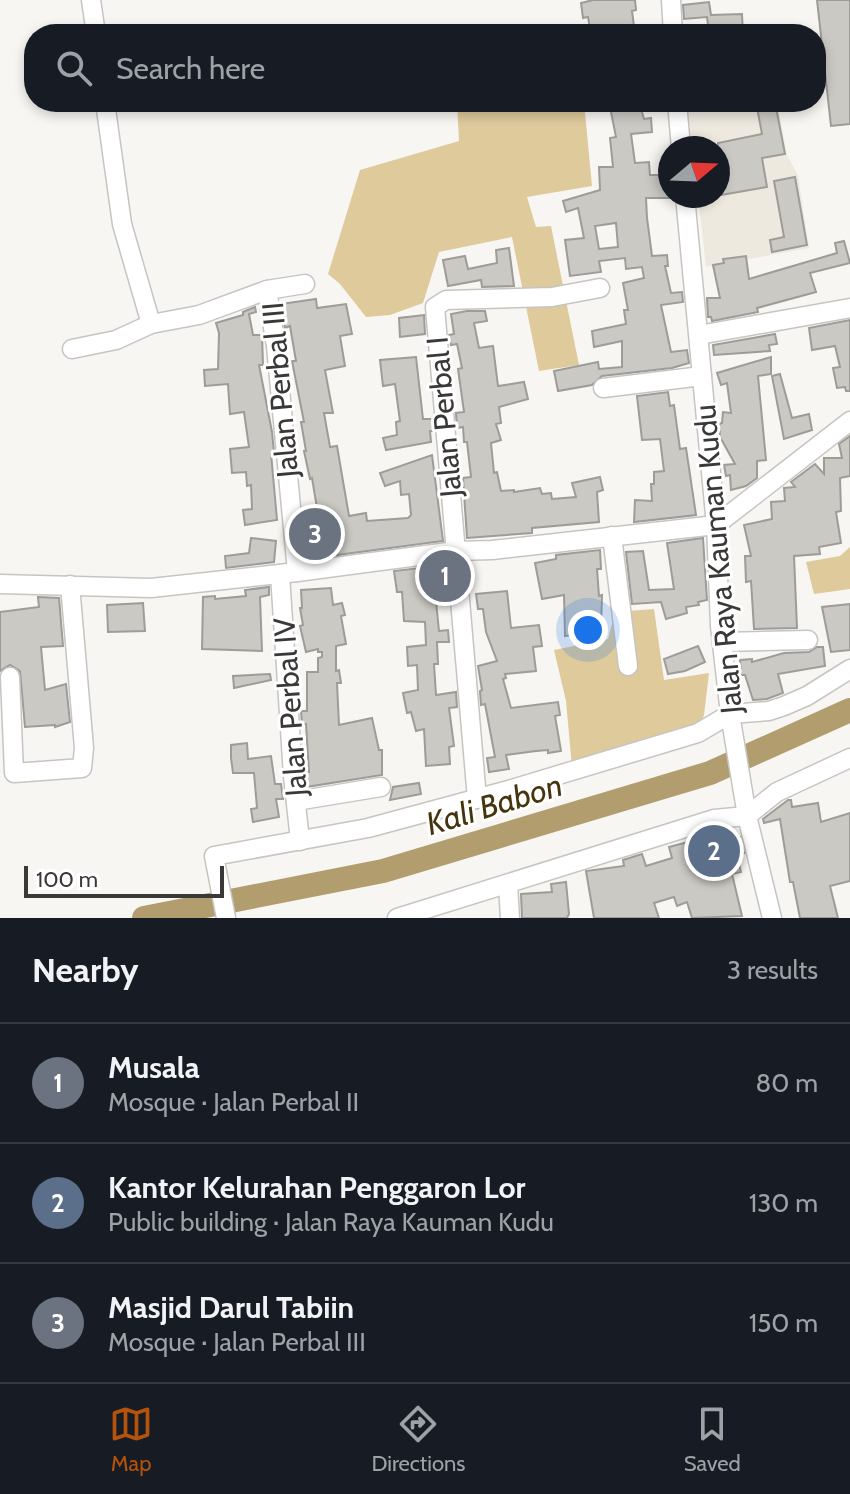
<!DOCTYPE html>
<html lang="en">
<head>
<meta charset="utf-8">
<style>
	:root { --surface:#171b24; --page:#20242c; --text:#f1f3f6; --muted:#9ea1a6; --line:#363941; --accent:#b45309 }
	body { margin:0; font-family:Cabin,sans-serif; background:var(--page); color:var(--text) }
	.compass { position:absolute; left:658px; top:136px; width:72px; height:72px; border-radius:50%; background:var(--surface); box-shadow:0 4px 12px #0003; rotate:71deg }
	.scale { position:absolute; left:24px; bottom:20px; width:200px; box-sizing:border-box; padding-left:8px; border:4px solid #3a3938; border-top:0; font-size:22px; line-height:28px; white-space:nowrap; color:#3a3938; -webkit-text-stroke:6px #fff; paint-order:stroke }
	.you { position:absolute; left:588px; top:630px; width:28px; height:28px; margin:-20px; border:6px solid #fff; border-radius:50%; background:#1a73e8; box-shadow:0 0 0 12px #1a73e833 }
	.badge { display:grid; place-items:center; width:52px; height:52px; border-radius:50%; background:var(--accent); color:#fff; font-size:26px; font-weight:700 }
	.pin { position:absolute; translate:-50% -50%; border:4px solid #fff; box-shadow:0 2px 8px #0006 }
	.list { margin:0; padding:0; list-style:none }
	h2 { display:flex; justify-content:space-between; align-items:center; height:104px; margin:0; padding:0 32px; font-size:34px }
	h2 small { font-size:26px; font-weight:400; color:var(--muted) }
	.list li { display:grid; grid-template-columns:52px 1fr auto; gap:24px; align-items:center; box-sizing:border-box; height:120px; padding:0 32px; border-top:2px solid var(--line) }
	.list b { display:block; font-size:30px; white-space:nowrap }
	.list p { margin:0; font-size:26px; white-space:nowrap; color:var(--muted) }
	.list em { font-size:26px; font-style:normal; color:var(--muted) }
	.icon { flex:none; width:44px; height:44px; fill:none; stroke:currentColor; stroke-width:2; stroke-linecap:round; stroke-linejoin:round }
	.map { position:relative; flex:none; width:850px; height:918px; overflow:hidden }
	.search { position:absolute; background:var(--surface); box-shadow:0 4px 12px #0003; left:24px; right:24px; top:24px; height:88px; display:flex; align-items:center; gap:20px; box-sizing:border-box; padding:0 28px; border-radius:32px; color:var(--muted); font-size:30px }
	.sheet { height:464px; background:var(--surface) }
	nav { display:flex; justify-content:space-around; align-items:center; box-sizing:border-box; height:112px; border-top:2px solid var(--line); background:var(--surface); font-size:22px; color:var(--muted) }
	nav a { display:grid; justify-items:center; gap:4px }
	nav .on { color:var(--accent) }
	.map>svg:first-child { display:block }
	.built { fill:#eee9df }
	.green { fill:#dfca9b }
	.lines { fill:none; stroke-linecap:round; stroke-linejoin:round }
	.river { stroke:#b19d6e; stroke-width:24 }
	.building { fill:#cbc9c4; stroke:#9e9c98; stroke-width:2; fill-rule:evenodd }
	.minor-casing { stroke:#c6c5c0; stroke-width:21 }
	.minor { stroke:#fff; stroke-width:18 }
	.labels { text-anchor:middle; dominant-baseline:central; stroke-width:6; stroke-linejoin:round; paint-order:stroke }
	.street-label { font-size:30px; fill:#3a3938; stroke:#fff }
	.water-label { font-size:32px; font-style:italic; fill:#44350e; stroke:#fff }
</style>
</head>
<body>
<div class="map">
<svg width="850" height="918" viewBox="0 0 850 918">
	<rect width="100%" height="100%" fill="#f8f6f2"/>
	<polygon class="built" points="687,102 777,102 787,155 798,175 809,248 706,267 698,196 718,196 718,148 692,148"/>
	<g class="green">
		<polygon points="457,102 584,102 592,186 527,197 536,227 551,226 579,365 539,371 512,237 439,252 423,303 390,315 366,317 340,284 328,274 360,170 459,141"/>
		<polygon points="850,547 850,589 814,594 806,562 840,556"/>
		<polygon points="654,609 664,680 709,673 704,715 695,739 573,778 566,701 554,650 608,639 615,612"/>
	</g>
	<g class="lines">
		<polyline class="river" points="144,918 383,871 710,773 850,710"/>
	</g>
	<g class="building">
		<polygon points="593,0 635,0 636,10 632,11 635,34 591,34 588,17 583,18 581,3"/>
		<polygon points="817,0 850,0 850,124 831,126"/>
		<polygon points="709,2 711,15 742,14 743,34 709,34 707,17 684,19 683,5"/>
		<path d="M609,102H639L644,119L651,118L652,132L631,134L635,163L649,162L650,175H670V198H646L647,218L652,256L667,255L668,266H665L671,293L682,292L683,302L661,305L671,352L687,350L689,363L672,368L602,376L592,385L558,391L554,371L598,362L599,369L622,367V341L594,347L592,331L626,324L624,310H628L623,283L644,278L642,267L626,269L625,258L599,261L601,272L570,276L565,240L584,238L578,208L566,212L563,201L600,190L599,167H613L610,138L616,137ZM616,223L618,247L599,249L595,226Z"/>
		<polygon points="756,102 775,102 785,154 762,158 767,187 721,195 718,143 762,134"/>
		<polygon points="795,177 807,245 772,252 770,240 784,237 774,181"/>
		<polygon points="844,241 850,263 810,273 816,292 757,308 758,312 712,321 711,317 708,317 707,298 720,298 713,265 724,263 723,259 746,256 749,279 837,253 835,243"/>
		<polygon points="509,248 514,286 482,287 481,280 448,286 443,260 465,256 468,269 497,263 496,250"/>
		<polygon points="316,299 317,308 346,304 352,334 340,336 345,366 325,370 333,413 324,413 330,447 337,446 349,516 366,513 367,521 408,518 411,515 409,494 401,495 400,481 385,486 380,473 432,455 443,541 337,555 336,546 307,549 304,522 319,520 312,478 310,479 304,451 306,451 301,422 304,422 292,361 296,361 290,326 285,328 281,304"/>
		<polygon points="255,307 256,312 249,314 253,335 262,335 263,365 259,365 272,432 274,452 271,453 277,520 245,525 243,510 252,509 251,485 247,486 246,472 232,473 230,449 249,447 244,412 230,414 228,384 205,386 204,370 218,369 219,333 216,323 243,315 243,312"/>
		<polygon points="467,311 485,311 487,321 474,323 479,348 493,346 498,386 524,382 528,399 499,407 501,423 496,424 501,440 491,443 494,473 497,472 501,491 514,490 514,492 540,488 542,494 551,493 552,499 576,497 572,483 600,477 603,490 597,492 599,522 532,528 532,533 467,538 463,478 471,477 467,442 464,442 463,427 457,428 456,413 464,412 458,369 462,368 457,344 451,345 449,335 454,334 451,314"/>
		<polygon points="424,315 425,334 400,337 399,318"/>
		<polygon points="850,320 850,391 846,391 845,387 837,388 833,368 840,367 835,346 812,350 809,328"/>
		<polygon points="775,334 777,344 769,345 770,351 714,355 713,345"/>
		<polygon points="416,357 423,419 432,419 434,431 430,431 431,442 386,450 383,438 397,435 396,422 400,421 395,384 383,386 380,360"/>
		<polygon points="771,357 771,374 758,376 766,460 757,461 757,478 746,486 731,490 730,475 726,476 724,465 735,464 720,437 719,424 722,423 723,412 731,413 727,383 721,385 717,373"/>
		<polygon points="780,374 792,418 809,414 812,430 784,439 772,376"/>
		<polygon points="668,392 670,406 674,405 680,449 686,448 696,515 634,522 635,500 652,501 651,484 654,484 654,472 664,471 660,439 642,440 637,396"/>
		<polygon points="850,436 850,476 840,478 841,511 836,512 841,543 819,547 820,554 794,556 797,628 754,629 751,581 746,582 745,556 751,556 744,525 772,519 771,502 785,501 784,488 795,487 791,482 815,464 824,474 824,458 842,458 839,444"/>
		<polygon points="251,538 276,541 274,562 226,568 225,556 249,553"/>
		<polygon points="703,538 707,600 698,602 699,605 686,607 687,613 666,619 661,602 632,604 626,552 643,551 649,590 674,589 667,543"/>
		<polygon points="600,550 601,569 597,569 599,596 602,595 601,631 565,636 564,595 542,599 535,563 556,559 556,555"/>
		<polygon points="445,565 447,590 435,591 439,631 448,630 449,642 437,642 438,664 434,664 436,695 456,692 457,707 449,708 454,746 449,747 450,764 426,766 424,729 416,731 411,712 407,713 403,693 418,690 417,665 408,666 407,647 426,645 425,622 404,621 402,592 397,592 394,571"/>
		<polygon points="269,587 269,595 260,597 262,651 202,649 203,597 215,596 215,599 246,596 245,590"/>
		<polygon points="331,588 333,605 342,603 345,615 341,616 346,644 336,646 336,671 339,670 341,683 337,683 339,725 372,718 379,750 382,750 382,775 306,787 305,772 309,772 306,724 302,724 301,711 307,711 307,672 318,672 318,658 322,657 322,652 318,652 318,649 306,652 300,626 303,625 300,608 302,608 301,590"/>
		<polygon points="507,591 511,628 539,625 542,646 533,647 536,671 505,674 506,678 503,679 511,708 558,702 560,715 555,716 561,751 548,753 548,750 536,751 506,755 509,769 489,772 487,758 495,757 485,704 481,705 480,691 482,690 478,666 497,661 486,632 483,609 478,609 476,594"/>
		<polygon points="38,597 59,598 63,646 41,647 45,690 66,684 70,722 55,727 55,725 25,727 20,671 10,665 0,671 0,612 39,607"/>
		<polygon points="143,603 145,631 108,632 107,605"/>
		<polygon points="850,604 850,650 831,652 822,607"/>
		<polygon points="698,646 705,662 685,671 668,674 664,659"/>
		<polygon points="817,647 823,647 825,666 778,674 783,693 767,699 753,700 745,675 741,675 740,660 752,659 752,662 784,653 809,652"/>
		<polygon points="270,674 271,680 234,688 233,676"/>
		<polygon points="247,743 248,759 271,756 275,784 281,784 283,799 276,799 279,817 253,822 251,809 257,808 254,773 233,773 231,758 231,745"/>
		<polygon points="419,783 421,794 390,800 393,787"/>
		<polygon points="788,800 791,800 792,807 818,803 821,822 850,813 850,881 830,886 838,918 800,918 793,882 790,882 780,819 764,823 763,819"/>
		<polygon points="721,830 725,841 740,837 744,853 737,855 741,872 732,874 742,916 692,918 687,902 677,906 674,897 654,903 659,918 594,918 586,871 624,866 623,860 642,854 646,866 672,858 669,847 688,842 690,851 710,845 707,835"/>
		<polygon points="566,882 569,914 567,918 522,918 521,894 552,892 551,884"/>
	</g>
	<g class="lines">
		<defs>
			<g id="minor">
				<polyline points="91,0 96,34"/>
				<polyline points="671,0 673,34"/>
				<polyline points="105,102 122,224 151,324 199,315 267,290"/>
				<polyline points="677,102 681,148"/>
				<polyline points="685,196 716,525 720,626 730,714 747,816 772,918"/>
				<polyline points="699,335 850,308"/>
				<polyline points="72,349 116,340 151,324"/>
				<polyline points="603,388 702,376"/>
				<polyline points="612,536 628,666"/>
				<polyline points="297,572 276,346 267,290 305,284"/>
				<polyline points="280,574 293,776 300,841"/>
				<polyline points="0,584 151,588 297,572 456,551 492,550 716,525 850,421"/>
				<polyline points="723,642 808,640"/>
				<polyline points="10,677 14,773 82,768 84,748 70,585"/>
				<polyline points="477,799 435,307 446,300 552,297 600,288"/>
				<polyline points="296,801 381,787"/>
				<polyline points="508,884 510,918"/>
				<polyline points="226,918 214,856 368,828 505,791 698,733 730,714 769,711 784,706 807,696 850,669"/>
				<polyline points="397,918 714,819 747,816 777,792 850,758"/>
			</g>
		</defs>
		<use href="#minor" class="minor-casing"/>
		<use href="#minor" class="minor"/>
	</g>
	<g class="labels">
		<g class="street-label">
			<text transform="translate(280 390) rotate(-95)">Jalan Perbal III</text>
			<text transform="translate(444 417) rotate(-95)">Jalan Perbal I</text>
			<text transform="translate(718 559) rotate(-95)">Jalan Raya Kauman Kudu</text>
			<text transform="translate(290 707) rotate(-94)">Jalan Perbal IV</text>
		</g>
		<g class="water-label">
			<text transform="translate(494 804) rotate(-17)">Kali Babon</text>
		</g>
	</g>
</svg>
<svg class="compass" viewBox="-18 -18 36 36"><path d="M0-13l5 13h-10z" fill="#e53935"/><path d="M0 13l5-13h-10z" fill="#9ea1a6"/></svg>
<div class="scale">100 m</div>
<div class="you"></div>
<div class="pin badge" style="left:445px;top:576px;background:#6b7280">1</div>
<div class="pin badge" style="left:714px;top:851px;background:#5c6f8a">2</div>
<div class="pin badge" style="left:315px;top:534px;background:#6b7280">3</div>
<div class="search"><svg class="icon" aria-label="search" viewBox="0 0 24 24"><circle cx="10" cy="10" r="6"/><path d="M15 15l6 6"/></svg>Search here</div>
</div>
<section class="sheet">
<h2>Nearby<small>3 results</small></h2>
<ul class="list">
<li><span class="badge" style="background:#6b7280">1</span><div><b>Musala</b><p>Mosque · Jalan Perbal II</p></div><em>80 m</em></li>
<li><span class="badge" style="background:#5c6f8a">2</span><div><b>Kantor Kelurahan Penggaron Lor</b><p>Public building · Jalan Raya Kauman Kudu</p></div><em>130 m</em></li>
<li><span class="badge" style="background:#6b7280">3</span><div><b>Masjid Darul Tabiin</b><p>Mosque · Jalan Perbal III</p></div><em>150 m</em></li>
</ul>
</section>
<nav>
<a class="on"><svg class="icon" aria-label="map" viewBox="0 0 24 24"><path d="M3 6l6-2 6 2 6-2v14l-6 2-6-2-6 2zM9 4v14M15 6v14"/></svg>Map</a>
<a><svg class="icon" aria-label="directions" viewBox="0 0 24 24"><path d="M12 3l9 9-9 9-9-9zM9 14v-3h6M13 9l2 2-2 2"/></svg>Directions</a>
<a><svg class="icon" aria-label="saved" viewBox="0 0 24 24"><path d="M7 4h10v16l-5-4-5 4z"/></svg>Saved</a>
</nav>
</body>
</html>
